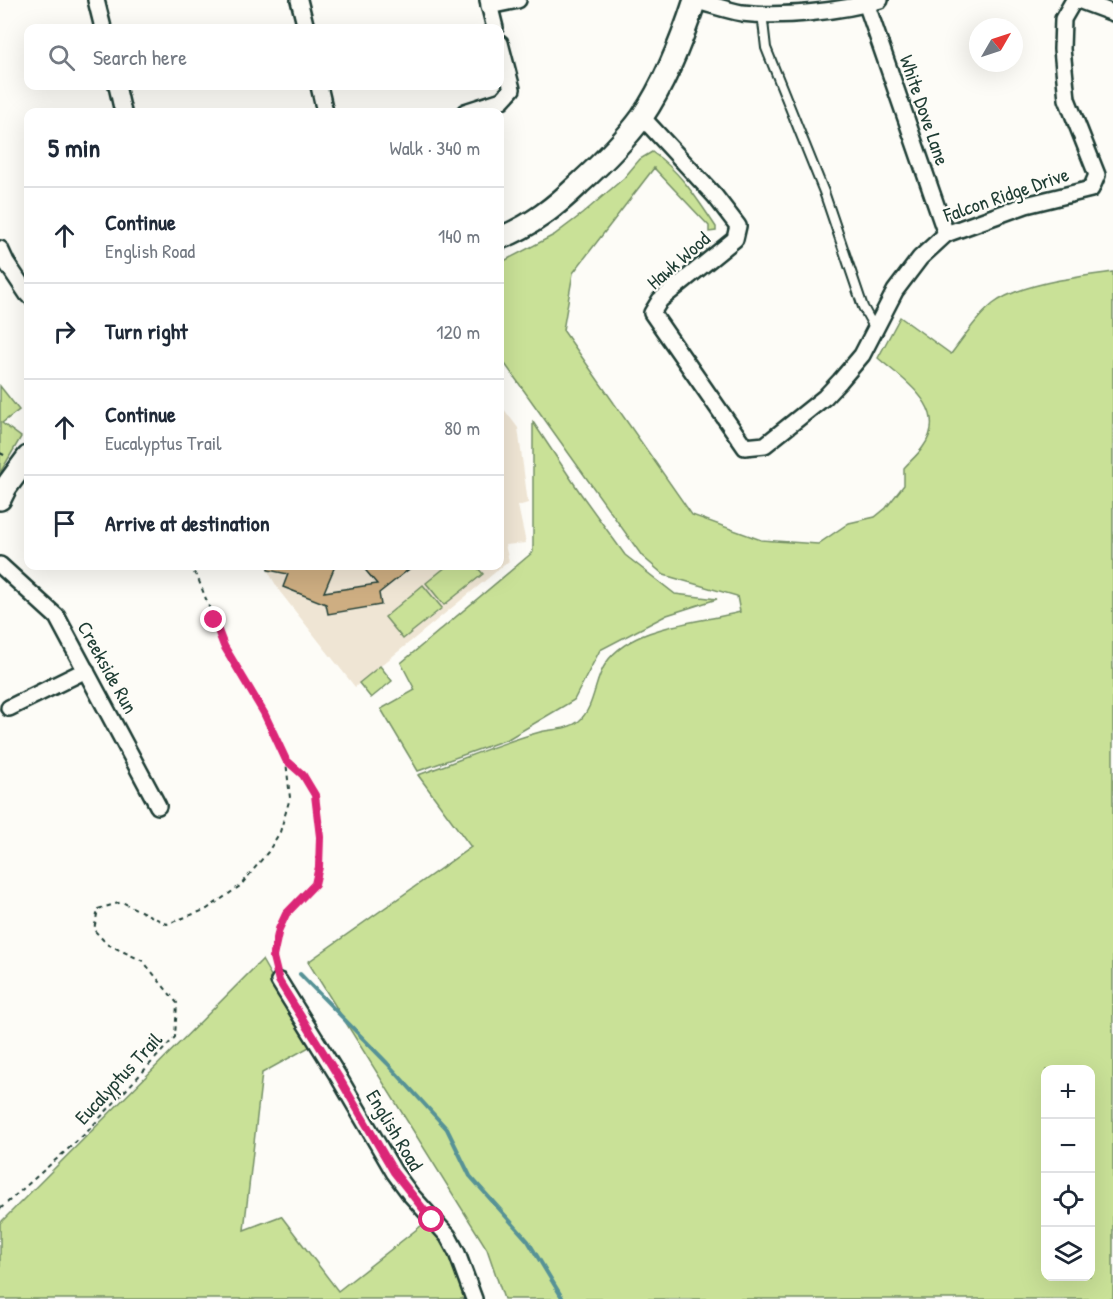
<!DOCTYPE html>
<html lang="en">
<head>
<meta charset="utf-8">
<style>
	:root { --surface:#fff; --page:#f2f2f3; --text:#1f2937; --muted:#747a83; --line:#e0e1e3 }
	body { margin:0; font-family:"Patrick Hand",sans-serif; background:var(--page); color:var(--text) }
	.controls { position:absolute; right:18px; bottom:18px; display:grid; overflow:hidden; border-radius:12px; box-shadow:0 6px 24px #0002 }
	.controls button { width:54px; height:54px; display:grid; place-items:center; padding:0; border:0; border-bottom:2px solid var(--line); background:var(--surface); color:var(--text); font:30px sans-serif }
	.compass { position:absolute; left:969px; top:18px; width:54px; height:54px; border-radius:50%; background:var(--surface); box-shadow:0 6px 24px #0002; rotate:51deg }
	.stop { position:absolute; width:18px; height:18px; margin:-14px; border:4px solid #db2777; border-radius:50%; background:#fff }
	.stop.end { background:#db2777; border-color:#fff; box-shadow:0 2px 6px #0008 }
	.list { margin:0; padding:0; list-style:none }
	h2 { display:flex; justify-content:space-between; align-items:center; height:78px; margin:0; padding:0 24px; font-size:26px }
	h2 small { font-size:20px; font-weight:400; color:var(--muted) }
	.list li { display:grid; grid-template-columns:39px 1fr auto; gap:18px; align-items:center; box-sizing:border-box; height:96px; padding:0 24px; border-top:2px solid var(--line) }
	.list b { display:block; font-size:22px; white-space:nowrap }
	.list p { margin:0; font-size:20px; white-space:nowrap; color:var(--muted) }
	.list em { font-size:20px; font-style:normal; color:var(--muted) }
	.icon { flex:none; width:33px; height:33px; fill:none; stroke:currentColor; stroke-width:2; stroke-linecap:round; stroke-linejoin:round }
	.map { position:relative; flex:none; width:1113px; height:1299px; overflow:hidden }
	.search { position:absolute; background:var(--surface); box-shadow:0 6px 24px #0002; left:24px; top:24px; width:480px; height:66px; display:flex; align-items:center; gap:15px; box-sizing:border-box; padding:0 21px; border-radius:12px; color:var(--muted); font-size:22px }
	.panel { position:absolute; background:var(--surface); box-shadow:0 6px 24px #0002; left:24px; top:108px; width:480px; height:462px; border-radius:12px }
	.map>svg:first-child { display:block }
	.built { fill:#efe5d4 }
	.green { fill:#c9e197; stroke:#748f66; stroke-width:1.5; fill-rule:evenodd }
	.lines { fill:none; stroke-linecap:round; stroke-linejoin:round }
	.stream { stroke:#569296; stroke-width:4 }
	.building { fill:#ceae82; stroke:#1f3d34; stroke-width:1.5 }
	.lane-casing { stroke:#1f3d34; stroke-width:12 }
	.street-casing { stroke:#1f3d34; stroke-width:20 }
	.secondary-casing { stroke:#1f3d34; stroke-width:26 }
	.path { stroke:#1f3d34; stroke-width:2; stroke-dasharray:4.5 4.5; stroke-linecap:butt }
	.lane { stroke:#fdfcf7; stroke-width:8 }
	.street { stroke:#fdfcf7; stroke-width:15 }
	.secondary { stroke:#fdfcf7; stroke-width:21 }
	.route { stroke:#db2777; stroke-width:8 }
	.labels { text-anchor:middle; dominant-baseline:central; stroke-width:4.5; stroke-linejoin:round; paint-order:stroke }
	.street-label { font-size:20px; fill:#1f3d34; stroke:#fdfcf7 }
</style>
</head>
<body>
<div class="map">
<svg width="1113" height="1299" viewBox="0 0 1113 1299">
	<rect width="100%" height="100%" fill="#fdfcf7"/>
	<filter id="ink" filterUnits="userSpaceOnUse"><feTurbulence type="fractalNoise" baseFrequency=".0167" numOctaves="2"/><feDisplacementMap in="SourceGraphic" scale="12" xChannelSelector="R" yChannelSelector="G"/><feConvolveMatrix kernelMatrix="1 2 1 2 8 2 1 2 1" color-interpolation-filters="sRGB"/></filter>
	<g filter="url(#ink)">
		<polygon class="built" points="500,404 518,428 528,503 518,506 526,543 505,545 509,561 355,687 280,592 265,566 500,566"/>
		<g class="green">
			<path d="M652,152C679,170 698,200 716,227V231L709,232V226L654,168L573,273L563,330L692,515L761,540L818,544L849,523L875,517L886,508L904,485V468C910,461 918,455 923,447C951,409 903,380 878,358L900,317L951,354C964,337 976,318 993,304C1020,283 1079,277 1113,272V1299H504L487,1249L308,962L471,847L418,775C458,761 499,743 540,732C552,729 568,730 579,721C595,707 594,680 606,663C632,625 699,623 740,612L737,596L664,575L642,556L500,357V263L554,235L582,214L624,178L640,159ZM1046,1070H1090V1276H1046Z"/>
			<polygon points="0,386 19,410 2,423 21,437 0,473"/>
			<polygon points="533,422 581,494 625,555 675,594 717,599 667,615 600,650 574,700 508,739 418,771 381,709 415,690 401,663 533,552"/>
			<polygon points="447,566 476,566 483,574 444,605 426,583"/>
			<polygon points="423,585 442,608 403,639 385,617"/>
			<polygon points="380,666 392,681 371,698 359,683"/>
			<path d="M262,960L311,1046L262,1073L244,1230L281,1216L338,1291L426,1222C448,1249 454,1267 465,1299H0V1223Z"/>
		</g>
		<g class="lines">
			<polyline class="stream" points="300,974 387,1063 447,1129 470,1176 528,1241 563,1299"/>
		</g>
		<polygon class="building" points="268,566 335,566 324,592 377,584 362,566 413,566 379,593 381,605 328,614 326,604 283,587 288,574 268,570"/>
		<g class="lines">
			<defs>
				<polyline id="lane" points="762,13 766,48 824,192 863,307 875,329"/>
				<g id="street">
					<polyline points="96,0 103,28"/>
					<polyline points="299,0 306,28"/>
					<polyline points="488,0 495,28"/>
					<path d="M693,0C709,4 726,10 742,13C781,18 843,11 880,0"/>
					<polyline points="865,0 946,234"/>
					<polyline points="1078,0 1113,13"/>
					<polyline points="489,6 518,0"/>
					<polyline points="117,86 123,112"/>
					<polyline points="319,86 325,112"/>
					<polyline points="465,112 502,100 512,89 500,43"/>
					<polyline points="642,117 715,196 738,226 735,239 660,300 652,313 745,447 765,445 825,397 840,381 862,355 895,291 920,258 946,234 1026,205 1091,189 1097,175 1067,99 1062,49 1063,19 1074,0"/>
					<polyline points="0,249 6,262 28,295"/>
					<polyline points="0,565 57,617 158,806"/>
					<polyline points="9,708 86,670"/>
					<polyline points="279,981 338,1076 394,1172 411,1195 448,1236 457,1253 474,1299"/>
				</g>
				<g id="secondary">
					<path d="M500,238C531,226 555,207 579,184C601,164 624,142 642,117C666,82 682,40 695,0"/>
					<polyline points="0,499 6,487 28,457"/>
				</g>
			</defs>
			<use href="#lane" class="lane-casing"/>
			<use href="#street" class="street-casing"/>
			<use href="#secondary" class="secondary-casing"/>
			<g class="path">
				<polyline points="0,453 8,457"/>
				<path d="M276,969C271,942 281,918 299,898C304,893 312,888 315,882C323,863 321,815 315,796C310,781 298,770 286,761"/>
				<polyline points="0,1209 85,1134 175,1037 177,1003 143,961 107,944 94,930 98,909 122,902 167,924 207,909 240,886 268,852 280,832 290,798 286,761 264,713 224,646 199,581 190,566"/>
			</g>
			<use href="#lane" class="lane"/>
			<use href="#street" class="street"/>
			<use href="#secondary" class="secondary"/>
		</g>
	</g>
	<g class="lines" filter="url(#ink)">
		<polyline class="route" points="214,620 224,646 264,713 286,760 303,775 315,795 320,837 319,867 315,884 286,914 279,929 273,957 279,981 338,1076 394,1172 432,1220"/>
	</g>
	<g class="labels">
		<g class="street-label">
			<text transform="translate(925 110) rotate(71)">White Dove Lane</text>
			<text transform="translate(1006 194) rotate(-19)">Falcon Ridge Drive</text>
			<text transform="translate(678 260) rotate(-41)">Hawk Wood</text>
			<text transform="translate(108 667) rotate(61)">Creekside Run</text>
			<text transform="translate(118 1078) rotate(-47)">Eucalyptus Trail</text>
			<text transform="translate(395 1130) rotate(59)">English Road</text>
		</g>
	</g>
</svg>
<div class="controls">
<button>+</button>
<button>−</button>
<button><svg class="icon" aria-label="locate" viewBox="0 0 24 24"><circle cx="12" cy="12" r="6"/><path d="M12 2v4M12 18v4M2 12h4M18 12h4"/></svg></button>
<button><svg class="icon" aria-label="layers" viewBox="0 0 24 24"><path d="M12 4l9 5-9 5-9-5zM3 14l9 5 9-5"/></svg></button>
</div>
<svg class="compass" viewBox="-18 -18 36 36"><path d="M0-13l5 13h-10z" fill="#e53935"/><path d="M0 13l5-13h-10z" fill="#747a83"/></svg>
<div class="stop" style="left:432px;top:1220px"></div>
<div class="stop end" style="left:214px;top:620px"></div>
<div class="search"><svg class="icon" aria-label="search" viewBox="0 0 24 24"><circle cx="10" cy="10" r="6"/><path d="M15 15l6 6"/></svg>Search here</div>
<section class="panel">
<h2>5 min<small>Walk · 340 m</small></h2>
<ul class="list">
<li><svg class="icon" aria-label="ahead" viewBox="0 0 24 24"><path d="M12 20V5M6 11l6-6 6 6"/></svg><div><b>Continue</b><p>English Road</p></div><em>140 m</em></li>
<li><svg class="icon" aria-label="right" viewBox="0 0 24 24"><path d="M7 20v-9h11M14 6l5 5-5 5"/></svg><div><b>Turn right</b></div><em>120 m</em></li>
<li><svg class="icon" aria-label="ahead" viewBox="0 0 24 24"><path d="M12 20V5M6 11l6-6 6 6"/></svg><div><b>Continue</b><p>Eucalyptus Trail</p></div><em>80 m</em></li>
<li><svg class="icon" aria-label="arrive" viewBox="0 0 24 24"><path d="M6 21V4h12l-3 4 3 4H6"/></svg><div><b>Arrive at destination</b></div></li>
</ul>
</section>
</div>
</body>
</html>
